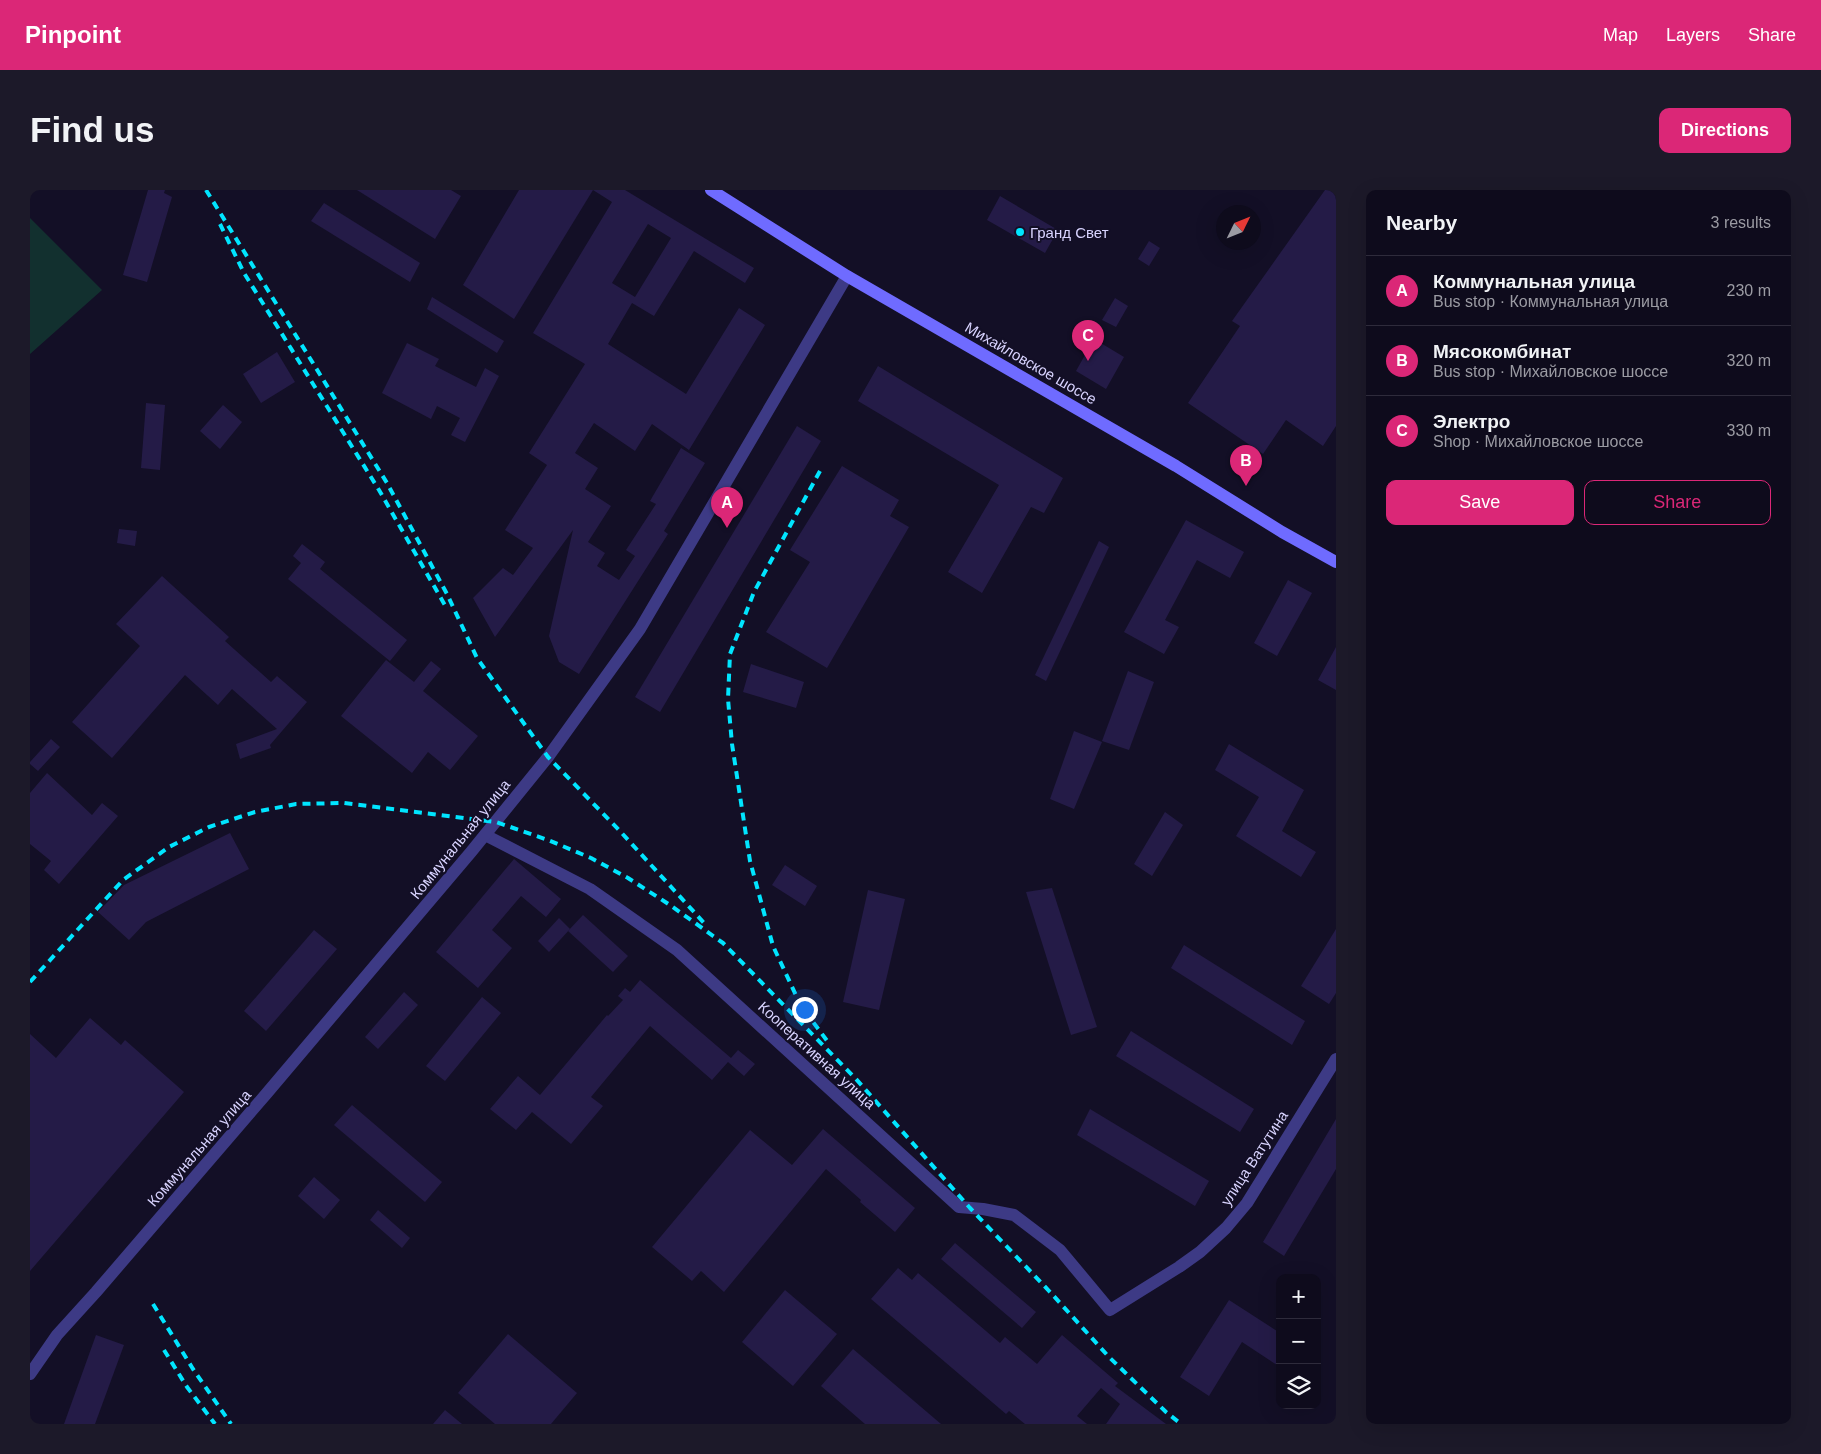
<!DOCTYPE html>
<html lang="en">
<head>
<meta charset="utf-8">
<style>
	:root { --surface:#0e0b1c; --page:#1c1929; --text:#f1f3f6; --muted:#9b9ba3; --line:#2e2b3b; --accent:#db2777 }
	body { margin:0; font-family:Arial,sans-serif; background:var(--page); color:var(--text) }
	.controls { position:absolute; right:15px; bottom:15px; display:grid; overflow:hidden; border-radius:10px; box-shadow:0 5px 20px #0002 }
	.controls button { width:45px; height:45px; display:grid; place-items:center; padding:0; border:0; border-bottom:1px solid var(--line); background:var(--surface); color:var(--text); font:25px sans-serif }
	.compass { position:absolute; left:1186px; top:15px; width:45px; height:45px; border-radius:50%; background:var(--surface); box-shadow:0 5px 20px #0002; rotate:47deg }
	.you { position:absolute; left:774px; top:819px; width:18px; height:18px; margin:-12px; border:4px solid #fff; border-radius:50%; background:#1a73e8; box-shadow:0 0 0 8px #1a73e833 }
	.badge { display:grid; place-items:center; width:32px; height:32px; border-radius:50%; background:var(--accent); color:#fff; font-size:16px; font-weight:700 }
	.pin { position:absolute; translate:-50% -41px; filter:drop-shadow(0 1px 2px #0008) }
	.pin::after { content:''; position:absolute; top:26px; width:18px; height:15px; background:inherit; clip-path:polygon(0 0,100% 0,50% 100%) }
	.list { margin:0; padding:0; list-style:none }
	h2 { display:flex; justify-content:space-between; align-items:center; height:65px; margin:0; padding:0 20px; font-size:21px }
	h2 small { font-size:16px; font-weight:400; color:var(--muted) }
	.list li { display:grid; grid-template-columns:32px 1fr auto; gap:15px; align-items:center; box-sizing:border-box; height:70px; padding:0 20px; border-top:1px solid var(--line) }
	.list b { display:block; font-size:19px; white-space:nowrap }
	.list p { margin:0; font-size:16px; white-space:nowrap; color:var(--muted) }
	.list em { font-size:16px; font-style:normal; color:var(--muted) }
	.actions { display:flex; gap:10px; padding:15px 20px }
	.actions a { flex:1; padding:11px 0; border:1px solid var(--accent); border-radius:10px; text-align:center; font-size:18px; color:var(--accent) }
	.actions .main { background:var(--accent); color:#fff }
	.icon { flex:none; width:28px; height:28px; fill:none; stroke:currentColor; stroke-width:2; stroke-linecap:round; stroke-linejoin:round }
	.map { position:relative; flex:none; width:1306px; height:1234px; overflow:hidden; border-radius:10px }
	header { display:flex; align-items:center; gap:30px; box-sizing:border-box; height:70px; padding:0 25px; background:var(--accent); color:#fff }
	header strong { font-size:24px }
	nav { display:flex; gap:28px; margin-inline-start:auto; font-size:18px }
	.intro { display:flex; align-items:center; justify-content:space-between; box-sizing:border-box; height:120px; padding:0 30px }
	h1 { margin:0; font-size:35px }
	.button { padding:12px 22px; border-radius:10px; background:var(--accent); color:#fff; font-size:18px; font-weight:700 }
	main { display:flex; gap:30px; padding:0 30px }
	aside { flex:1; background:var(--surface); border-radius:10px; box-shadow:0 5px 20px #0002 }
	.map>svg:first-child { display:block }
	.green { fill:#12302f }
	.building { fill:#241b47; fill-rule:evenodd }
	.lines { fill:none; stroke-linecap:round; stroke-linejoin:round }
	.minor { stroke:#3d3a85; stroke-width:12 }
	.secondary { stroke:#6f6bff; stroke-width:12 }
	.rail { stroke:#00e5ff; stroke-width:4; stroke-dasharray:8 6; stroke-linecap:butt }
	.poi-dot { fill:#00e5ff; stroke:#130f26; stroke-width:2 }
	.labels { text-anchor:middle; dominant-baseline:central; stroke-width:4; stroke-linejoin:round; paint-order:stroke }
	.poi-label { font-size:15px; fill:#d9d4ff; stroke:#130f26; text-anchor:start }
	.street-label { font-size:15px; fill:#d9d4ff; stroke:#130f26 }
</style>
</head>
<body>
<header>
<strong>Pinpoint</strong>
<nav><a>Map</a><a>Layers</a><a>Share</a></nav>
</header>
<div class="intro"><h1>Find us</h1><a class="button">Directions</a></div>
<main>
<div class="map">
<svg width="1306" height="1234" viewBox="0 0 1306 1234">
	<rect width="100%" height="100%" fill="#130f26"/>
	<polygon class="green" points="0,28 72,100 0,164"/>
	<g class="building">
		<polygon points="118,0 135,0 134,3 142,7 117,92 93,85"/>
		<polygon points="327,0 421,0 431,6 405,49"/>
		<polygon points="489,0 563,0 484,129 433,95"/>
		<path d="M563,0H595L724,78L715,93L664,61L624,126L602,113L578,154L656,204L709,118L735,135L659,260L622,234L605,261L564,233L545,263L568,278L555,299L581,316L558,352L575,363L567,376L589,390L605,366L596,360L626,314L620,311L651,258L675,273L634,341L638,344L549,484L529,472L519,446L543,340L465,447L443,408L473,378L483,385L503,358L475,340L517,275L499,263L555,174L503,143L582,12ZM618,34L641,48L605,107L582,93Z"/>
		<polygon points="1295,0 1306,0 1306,236 1293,256 1256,230 1233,264 1158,213 1210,136 1202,131"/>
		<polygon points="970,6 1028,40 1015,63 957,30"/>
		<polygon points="294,13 390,73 380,92 281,31"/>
		<polygon points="1119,51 1130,58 1119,76 1108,69"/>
		<polygon points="402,107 474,151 467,163 397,119"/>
		<polygon points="1085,108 1098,116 1086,137 1072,130"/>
		<polygon points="1064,149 1094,167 1076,199 1046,181"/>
		<polygon points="377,153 409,169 405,176 446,197 455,178 469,186 435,252 421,245 430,228 407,216 401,229 352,203"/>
		<polygon points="247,162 265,192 231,213 213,184"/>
		<polygon points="848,176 1033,288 1014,323 1001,317 952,403 918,382 969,295 828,211"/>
		<polygon points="116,213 135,215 130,280 111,278"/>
		<polygon points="193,215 212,232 190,259 170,241"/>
		<polygon points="767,236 791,251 630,522 605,507"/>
		<polygon points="812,276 869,310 860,326 879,337 797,478 736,442 780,372 760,360"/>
		<polygon points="1156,330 1214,362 1200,388 1167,370 1135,430 1149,437 1134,464 1094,442"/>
		<polygon points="89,339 107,341 105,356 87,353"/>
		<polygon points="1069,351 1079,357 1016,491 1005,485"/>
		<polygon points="272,354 295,372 290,379 377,450 360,471 258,389 271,373 263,366"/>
		<polygon points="132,386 199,447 195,451 241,492 247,486 277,512 240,555 241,558 210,569 206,554 247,539 202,499 188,515 155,485 82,568 42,532 110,456 86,434"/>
		<polygon points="1258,390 1282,403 1247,466 1224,453"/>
		<polygon points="1306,457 1306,500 1288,490"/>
		<polygon points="356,470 384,492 401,471 411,479 393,501 448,546 420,580 398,562 382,583 311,526"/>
		<polygon points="721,474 774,492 766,518 713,502"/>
		<polygon points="1098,481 1124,492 1099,560 1072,551"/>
		<polygon points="1044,541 1072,552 1044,619 1020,609"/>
		<polygon points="21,549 30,557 8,581 0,574 0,572"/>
		<polygon points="1199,554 1274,600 1252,641 1286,662 1271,687 1206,646 1229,607 1185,580"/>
		<polygon points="17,583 62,625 72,613 88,626 29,694 14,680 21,671 0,654 0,603"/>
		<polygon points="1135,622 1153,635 1122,686 1104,674"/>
		<polygon points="200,643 219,679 116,732 99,750 68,722 94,695"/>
		<polygon points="484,669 531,709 516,727 491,706 462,740 482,758 448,798 406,762"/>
		<polygon points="755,675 787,696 775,716 742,695"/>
		<polygon points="1022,698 1067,837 1041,845 996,702"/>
		<polygon points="838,700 875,709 849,820 813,812"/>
		<polygon points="553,725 598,766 583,782 538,741"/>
		<polygon points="529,728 540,739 519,762 508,751"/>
		<polygon points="1306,739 1306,803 1299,814 1271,796"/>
		<polygon points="284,740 307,759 236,841 214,821"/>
		<polygon points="1154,755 1275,831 1262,855 1141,778"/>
		<polygon points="610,790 701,868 708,860 725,874 714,886 698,872 682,890 620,836 561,907 573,916 541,954 502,922 486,940 460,919 488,886 510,905 577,825 578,826 593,810 588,806 595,798 600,802"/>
		<polygon points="374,802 388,815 348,859 335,847"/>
		<polygon points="452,807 471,823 415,891 396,876"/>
		<polygon points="60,828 91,855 95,850 154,902 0,1081 0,844 26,868"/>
		<polygon points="1101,841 1224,919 1210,942 1086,866"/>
		<polygon points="322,915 412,992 395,1012 304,935"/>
		<polygon points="1060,919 1179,991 1165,1016 1047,945"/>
		<polygon points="1306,929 1306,979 1254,1066 1233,1052"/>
		<polygon points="793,939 885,1018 865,1042 830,1012 831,1010 796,979 694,1102 671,1081 662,1091 622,1057 720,940 762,975"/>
		<polygon points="284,987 310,1010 294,1029 268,1006"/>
		<polygon points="348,1020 380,1048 372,1058 340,1030"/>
		<polygon points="925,1053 1006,1122 992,1138 911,1069"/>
		<polygon points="868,1078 882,1090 888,1083 970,1153 975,1147 1007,1174 1032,1145 1088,1193 1085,1196 1136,1234 1076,1234 1090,1214 1071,1198 1047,1226 1057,1234 995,1234 979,1221 976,1224 841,1109"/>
		<polygon points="755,1100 807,1144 763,1196 712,1152"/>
		<polygon points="1199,1110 1250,1143 1250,1177 1212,1152 1179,1206 1150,1187"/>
		<polygon points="478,1144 547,1203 521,1234 465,1234 428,1203"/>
		<polygon points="66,1145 94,1155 65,1234 34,1234"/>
		<polygon points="823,1159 911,1234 835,1234 791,1196"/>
		<polygon points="415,1220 432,1234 403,1234"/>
	</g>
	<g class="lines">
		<g class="minor">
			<polyline points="455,645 560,699 647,760 929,1017 953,1019 984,1025 1030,1060 1080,1120 1149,1077 1170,1062 1196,1038 1217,1013 1306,869"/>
			<polyline points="0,1184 27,1145 66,1102 237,903 441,662 518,567 610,439 817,86"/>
		</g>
		<polyline class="secondary" points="681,0 817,86 1146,276 1252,342 1306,372"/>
		<g class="rail">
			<polyline points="176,0 357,293 417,404 447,468 518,567 589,640 675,734"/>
			<polyline points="190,34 214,83 349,300 416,417"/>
			<polyline points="790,281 724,402 700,464 698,509 702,554 720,671 743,756 771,816 798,852"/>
			<polyline points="0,792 93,690 139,657 179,637 225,622 266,614 314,613 466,632 518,650 561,668 598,688 640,715 693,753 826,889 940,1018 1021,1103 1079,1167 1136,1222 1151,1234"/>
			<polyline points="123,1114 163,1179 201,1234"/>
			<polyline points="134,1160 157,1197 185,1234"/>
		</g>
	</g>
	<circle class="poi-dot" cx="990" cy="42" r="5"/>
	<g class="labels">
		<g class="poi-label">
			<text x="1000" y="42">Гранд Свет</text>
		</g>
		<g class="street-label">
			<text transform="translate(1001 173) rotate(30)">Михайловское шоссе</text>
			<text transform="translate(430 649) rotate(-51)">Коммунальная улица</text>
			<text transform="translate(787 865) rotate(42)">Кооперативная улица</text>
			<text transform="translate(169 958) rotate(-49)">Коммунальная улица</text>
			<text transform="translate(1224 968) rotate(-57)">улица Ватутина</text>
		</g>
	</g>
</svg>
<div class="controls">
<button>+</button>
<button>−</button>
<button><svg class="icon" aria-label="layers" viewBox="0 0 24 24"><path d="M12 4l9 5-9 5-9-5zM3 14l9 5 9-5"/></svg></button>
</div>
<svg class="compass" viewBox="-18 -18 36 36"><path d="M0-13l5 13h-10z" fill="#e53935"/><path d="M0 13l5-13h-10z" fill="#9b9ba3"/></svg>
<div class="you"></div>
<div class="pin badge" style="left:697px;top:338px">A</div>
<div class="pin badge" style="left:1216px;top:296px">B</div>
<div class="pin badge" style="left:1058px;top:171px">C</div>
</div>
<aside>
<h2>Nearby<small>3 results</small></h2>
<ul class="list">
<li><span class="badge">A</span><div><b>Коммунальная улица</b><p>Bus stop · Коммунальная улица</p></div><em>230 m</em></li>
<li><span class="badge">B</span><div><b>Мясокомбинат</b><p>Bus stop · Михайловское шоссе</p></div><em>320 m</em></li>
<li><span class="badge">C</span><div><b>Электро</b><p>Shop · Михайловское шоссе</p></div><em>330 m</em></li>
</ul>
<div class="actions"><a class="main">Save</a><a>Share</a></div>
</aside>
</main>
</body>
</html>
